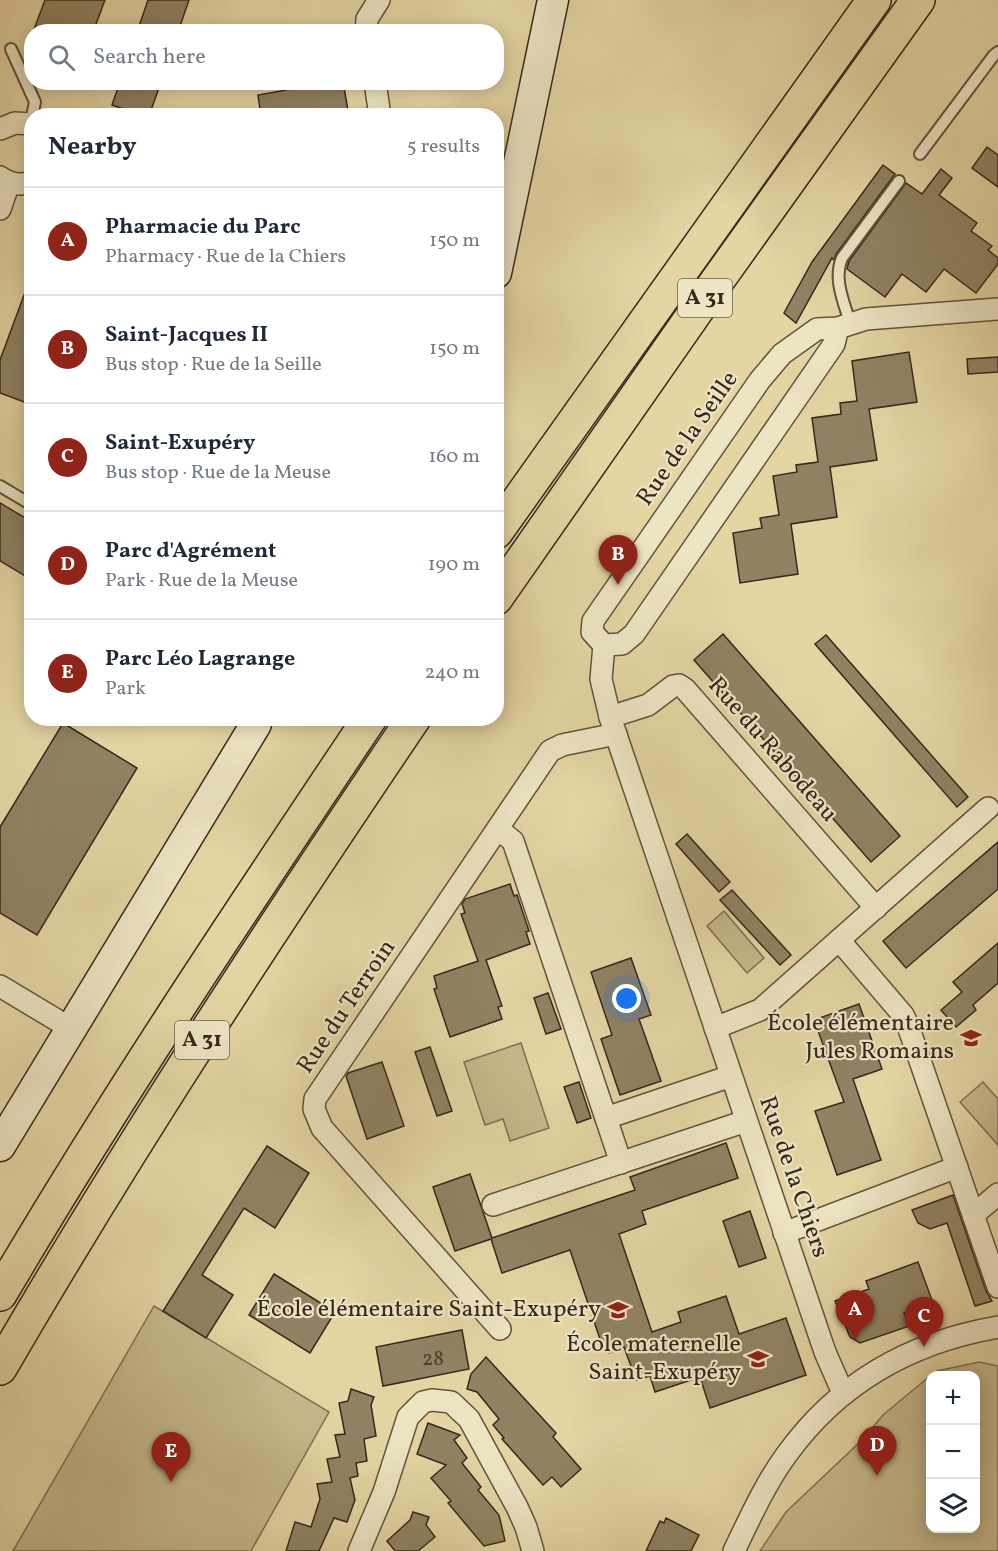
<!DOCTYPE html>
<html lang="en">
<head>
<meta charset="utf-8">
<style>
	:root { --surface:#fff; --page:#f2f2f3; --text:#1f2937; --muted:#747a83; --line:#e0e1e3; --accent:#8f2418 }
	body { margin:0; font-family:Vollkorn,serif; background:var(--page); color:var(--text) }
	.controls { position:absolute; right:18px; bottom:18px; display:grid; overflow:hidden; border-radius:12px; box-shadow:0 3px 15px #0003 }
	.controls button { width:54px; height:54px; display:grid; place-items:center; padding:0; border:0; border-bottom:2px solid var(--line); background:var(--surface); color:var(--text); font:30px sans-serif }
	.you { position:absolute; left:627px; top:999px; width:21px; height:21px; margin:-15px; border:4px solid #fff; border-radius:50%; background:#1a73e8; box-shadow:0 0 0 9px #1a73e833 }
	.badge { display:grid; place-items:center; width:39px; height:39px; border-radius:50%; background:var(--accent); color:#fff; font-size:20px; font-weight:700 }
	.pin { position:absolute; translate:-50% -50px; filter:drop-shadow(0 2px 3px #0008) }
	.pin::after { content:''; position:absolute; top:32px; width:21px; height:18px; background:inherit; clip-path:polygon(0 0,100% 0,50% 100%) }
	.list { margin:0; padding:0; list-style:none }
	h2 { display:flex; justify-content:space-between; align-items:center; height:78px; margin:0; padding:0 24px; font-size:26px }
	h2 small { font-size:20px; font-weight:400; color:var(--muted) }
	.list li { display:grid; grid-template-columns:39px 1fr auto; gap:18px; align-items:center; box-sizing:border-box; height:108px; padding:0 24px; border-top:2px solid var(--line) }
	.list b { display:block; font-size:22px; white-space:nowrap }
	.list p { margin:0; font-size:20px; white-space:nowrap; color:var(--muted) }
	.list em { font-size:20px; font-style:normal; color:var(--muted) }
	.icon { flex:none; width:33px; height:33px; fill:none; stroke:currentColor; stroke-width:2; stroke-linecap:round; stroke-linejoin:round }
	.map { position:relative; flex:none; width:998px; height:1551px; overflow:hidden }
	.search { position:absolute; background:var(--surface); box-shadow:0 3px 15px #0003; left:24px; top:24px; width:480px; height:66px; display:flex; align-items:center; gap:15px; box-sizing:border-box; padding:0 21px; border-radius:24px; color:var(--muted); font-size:22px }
	.panel { position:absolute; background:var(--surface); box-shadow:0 3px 15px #0003; left:24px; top:108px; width:480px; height:618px; border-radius:24px }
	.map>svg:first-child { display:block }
	.green { fill:#c6b88c; stroke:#7e7054; stroke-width:1.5 }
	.building { fill:#908263; stroke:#36281d; stroke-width:1.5 }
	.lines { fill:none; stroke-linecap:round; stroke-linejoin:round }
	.service-casing { stroke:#62533e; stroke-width:14 }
	.minor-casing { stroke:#62533e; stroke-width:24 }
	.secondary-casing { stroke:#36281d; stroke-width:33 }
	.motorway-casing { stroke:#36281d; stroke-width:36 }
	.service { stroke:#ede4c3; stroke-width:10 }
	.minor { stroke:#ede4c3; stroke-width:21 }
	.secondary { stroke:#ede4c3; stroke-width:30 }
	.motorway { stroke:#e4d5a3; stroke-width:33 }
	.labels { text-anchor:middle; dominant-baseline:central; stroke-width:4.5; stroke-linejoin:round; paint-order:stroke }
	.number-label { font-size:21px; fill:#4c3e2e }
	.shield { fill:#ede4c3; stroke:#6d604f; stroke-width:1.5 }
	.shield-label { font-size:22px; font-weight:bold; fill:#36281d }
	.street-label { font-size:24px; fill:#36281d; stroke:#ede4c3 }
	.poi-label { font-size:24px; fill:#36281d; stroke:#ede4c3; text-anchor:end }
</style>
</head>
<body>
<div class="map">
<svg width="998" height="1551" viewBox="0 0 998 1551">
	<rect width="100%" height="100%" fill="#e4d5a3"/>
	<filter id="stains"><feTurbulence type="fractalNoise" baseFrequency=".00333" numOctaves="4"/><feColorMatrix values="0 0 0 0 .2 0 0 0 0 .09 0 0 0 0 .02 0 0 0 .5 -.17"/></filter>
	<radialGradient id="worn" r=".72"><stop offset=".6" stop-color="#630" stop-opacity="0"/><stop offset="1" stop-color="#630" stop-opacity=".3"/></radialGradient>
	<g class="green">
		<polygon points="724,911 764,958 747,973 707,926"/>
		<polygon points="521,1043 549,1128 510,1141 503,1119 485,1125 464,1062"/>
		<polygon points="983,1082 998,1099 998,1145 960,1102"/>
		<polygon points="154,1306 329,1412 251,1551 13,1551"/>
		<polygon points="979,1362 998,1366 998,1551 760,1551 786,1512 862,1440 883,1415 930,1376 930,1528 976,1528 976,1376 932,1375 937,1371"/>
	</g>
	<g class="building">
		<polygon points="45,0 105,0 93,32 33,32"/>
		<polygon points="148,0 189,0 178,32 137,32"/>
		<polygon points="120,82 161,82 149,116 143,116 112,105"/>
		<polygon points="331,82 343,82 349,116 261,116 258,95"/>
		<polygon points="987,147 998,155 998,187 972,168"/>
		<polygon points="883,165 895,174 836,254 834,260 832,258 796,323 784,313 812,262"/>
		<polygon points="941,169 952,178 939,195 977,223 971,231 992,246 988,250 998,258 998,264 976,293 944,269 926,292 902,274 885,297 847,269 849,261 906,183 922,194"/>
		<polygon points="30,279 32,279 32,405 0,393 0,360"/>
		<polygon points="909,352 917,402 869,409 877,460 830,467 837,517 791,524 798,574 740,583 733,533 762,528 760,518 779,515 773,476 797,472 796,465 818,462 812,418 841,414 840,403 857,401 852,361"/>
		<polygon points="998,357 998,372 968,374 967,359"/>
		<polygon points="0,503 32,522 32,580 0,561"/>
		<polygon points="723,634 900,836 871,862 694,660"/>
		<polygon points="826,635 968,797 957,807 815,644"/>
		<polygon points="63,723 137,768 37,935 0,913 0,827"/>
		<polygon points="687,834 730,882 719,892 676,844"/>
		<polygon points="998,842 998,889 906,968 883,941"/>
		<polygon points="510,884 514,896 517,895 529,931 526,932 530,944 486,960 502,1006 498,1007 502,1019 450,1037 434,989 437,988 434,976 478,961 461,914 465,913 462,904 465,899"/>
		<polygon points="732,890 791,955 780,965 720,900"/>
		<polygon points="998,943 998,983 973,1005 976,1010 956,1027 941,1010 962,992 953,982"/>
		<polygon points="631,958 651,1015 639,1019 661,1081 620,1095 601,1039 612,1035 591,972"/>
		<polygon points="548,993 561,1029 546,1034 534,998"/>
		<polygon points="859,1004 882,1069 853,1079 881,1160 837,1175 815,1111 844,1102 814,1020"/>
		<polygon points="430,1047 452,1111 437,1116 415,1052"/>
		<polygon points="382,1062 404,1126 367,1139 346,1076 348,1073"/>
		<polygon points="579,1082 591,1118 577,1123 564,1087"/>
		<polygon points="726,1143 738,1178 642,1211 646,1224 619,1234 652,1332 681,1322 678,1312 726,1296 739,1334 786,1318 806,1375 710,1408 700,1377 655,1392 650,1376 636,1380 624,1347 609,1353 607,1347 603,1348 570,1250 502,1273 491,1239 455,1251 433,1187 470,1174 492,1238 635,1190 630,1177"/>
		<polygon points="267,1146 309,1173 275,1228 244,1208 202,1275 233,1295 206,1338 163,1311"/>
		<polygon points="953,1195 986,1291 992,1301 975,1306 947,1223 930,1229 918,1223 912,1210"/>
		<polygon points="750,1211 766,1258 739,1267 723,1221"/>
		<polygon points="918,1262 933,1303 904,1313 909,1326 860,1343 850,1337 835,1301 869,1289 866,1281"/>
		<polygon points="274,1274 335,1312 310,1353 249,1315"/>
		<polygon points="462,1330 469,1369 383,1386 376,1347"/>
		<polygon points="486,1357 556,1433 553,1437 581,1469 561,1487 552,1477 543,1485 502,1439 504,1438 493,1425 499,1419 477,1392 467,1389 471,1374"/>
		<polygon points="351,1389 374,1397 371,1405 376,1436 364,1439 367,1461 356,1463 358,1476 350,1478 355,1500 347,1522 334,1518 319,1551 286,1551 295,1522 311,1527 320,1499 317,1484 332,1482 327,1459 340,1457 335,1435 345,1434 339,1403 348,1401"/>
		<polygon points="428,1423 460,1435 454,1440 467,1458 462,1463 481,1487 478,1490 499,1515 505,1541 484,1546 448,1503 451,1501 431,1478 446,1465 417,1454"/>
		<polygon points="413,1512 429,1517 426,1525 435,1537 418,1551 395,1551 387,1541 410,1520"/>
		<polygon points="666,1518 699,1535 691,1551 646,1551 660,1521 664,1523"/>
	</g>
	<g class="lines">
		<defs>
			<g id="service">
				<polyline points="11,49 35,102 32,116"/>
				<polyline points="920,154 994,55 998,52"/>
				<path d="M850,323C844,302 833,279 842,258L899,181"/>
				<polyline points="0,486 32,505"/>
			</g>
			<g id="minor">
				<polyline points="366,32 367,19 379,0"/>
				<polyline points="375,82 380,116"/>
				<polyline points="0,129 15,123 32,124"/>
				<path d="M0,177C10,184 20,186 32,182"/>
				<polyline points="496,180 515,182"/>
				<polyline points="0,209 9,183"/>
				<polyline points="838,328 834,344 634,634 622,644 604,645 592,632 593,621 760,380 782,354 817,329 838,328 866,319 998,309"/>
				<polyline points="604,645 601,679 610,717 825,1352 843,1393"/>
				<polyline points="610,717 648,705 673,686 679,685 685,689 876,908"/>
				<polyline points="498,829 513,841 621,1163"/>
				<polyline points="839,940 903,1015 907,1023 998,1287"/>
				<polyline points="0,986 70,1028"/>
				<polyline points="715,1028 760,1010 988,808"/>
				<polyline points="606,1118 731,1076"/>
				<polyline points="493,1205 746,1121"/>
				<polyline points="973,1215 998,1194"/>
				<polyline points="784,1233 957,1167"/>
				<polyline points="500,1329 322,1128 314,1109 315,1099 550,751 562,745 616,734"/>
				<polyline points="359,1551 384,1492 408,1417 423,1402 432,1400 451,1402 469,1419 517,1507 526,1527 533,1551"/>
				<path d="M734,1551C750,1518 765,1484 787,1454C839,1382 911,1342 998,1327"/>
			</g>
			<g id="secondary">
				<polyline points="496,273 553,0"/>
				<polyline points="0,1146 256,724 256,718"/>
			</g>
			<g id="motorway">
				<polyline points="496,532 874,0"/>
				<polyline points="496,598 715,284 918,0"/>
				<path d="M0,1294C116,1097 243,908 370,718"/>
				<path d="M0,1368C129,1146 270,931 414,718"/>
			</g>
		</defs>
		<use href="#service" class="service-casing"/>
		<use href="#minor" class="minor-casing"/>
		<use href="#secondary" class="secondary-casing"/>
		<use href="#motorway" class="motorway-casing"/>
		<use href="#service" class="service"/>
		<use href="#minor" class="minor"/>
		<use href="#secondary" class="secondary"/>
		<use href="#motorway" class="motorway"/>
	</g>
	<defs>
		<symbol id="school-bare" viewBox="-9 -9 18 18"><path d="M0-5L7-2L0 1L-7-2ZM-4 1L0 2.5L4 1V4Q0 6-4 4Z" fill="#8f2418" stroke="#ede4c3" stroke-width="2.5" paint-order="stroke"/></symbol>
	</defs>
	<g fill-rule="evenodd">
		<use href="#school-bare" x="956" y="1023" width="30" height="30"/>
		<use href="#school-bare" x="603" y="1295" width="30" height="30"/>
		<use href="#school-bare" x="743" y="1344" width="30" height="30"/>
	</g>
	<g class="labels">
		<g class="number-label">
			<text x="433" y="1359">28</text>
		</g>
		<g class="shield">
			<rect x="678" y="279" width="54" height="38" rx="4.5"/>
			<rect x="175" y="1021" width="54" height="38" rx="4.5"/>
		</g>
		<g class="shield-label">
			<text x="705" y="298">A 31</text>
			<text x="202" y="1040">A 31</text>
		</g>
		<g class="street-label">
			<text transform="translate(688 439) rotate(-55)">Rue de la Seille</text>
			<text transform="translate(772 750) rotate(49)">Rue du Rabodeau</text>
			<text transform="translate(347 1007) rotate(-56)">Rue du Terroin</text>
			<text transform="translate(793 1177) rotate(71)">Rue de la Chiers</text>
		</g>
		<g class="poi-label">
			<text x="954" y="1024">École élémentaire<tspan x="954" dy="28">Jules Romains</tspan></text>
			<text x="601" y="1310">École élémentaire Saint-Exupéry</text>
			<text x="741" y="1345">École maternelle<tspan x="741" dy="28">Saint-Exupéry</tspan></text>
		</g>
	</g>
	<rect width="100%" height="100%" filter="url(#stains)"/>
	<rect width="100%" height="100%" fill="url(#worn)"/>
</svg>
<div class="controls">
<button>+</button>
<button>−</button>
<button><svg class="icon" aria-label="layers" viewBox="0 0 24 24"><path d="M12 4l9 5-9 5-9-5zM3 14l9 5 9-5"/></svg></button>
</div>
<div class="you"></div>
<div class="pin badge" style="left:855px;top:1340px">A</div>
<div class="pin badge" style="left:618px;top:585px">B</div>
<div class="pin badge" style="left:924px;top:1347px">C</div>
<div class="pin badge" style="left:877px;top:1476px">D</div>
<div class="pin badge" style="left:171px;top:1482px">E</div>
<div class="search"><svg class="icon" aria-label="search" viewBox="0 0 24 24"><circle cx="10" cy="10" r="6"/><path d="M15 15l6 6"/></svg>Search here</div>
<section class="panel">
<h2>Nearby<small>5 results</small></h2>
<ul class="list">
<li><span class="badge">A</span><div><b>Pharmacie du Parc</b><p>Pharmacy · Rue de la Chiers</p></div><em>150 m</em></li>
<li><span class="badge">B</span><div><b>Saint-Jacques II</b><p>Bus stop · Rue de la Seille</p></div><em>150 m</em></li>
<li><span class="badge">C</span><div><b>Saint-Exupéry</b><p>Bus stop · Rue de la Meuse</p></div><em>160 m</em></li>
<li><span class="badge">D</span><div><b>Parc d'Agrément</b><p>Park · Rue de la Meuse</p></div><em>190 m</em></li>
<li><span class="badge">E</span><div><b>Parc Léo Lagrange</b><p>Park</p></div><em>240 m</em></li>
</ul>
</section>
</div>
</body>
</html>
